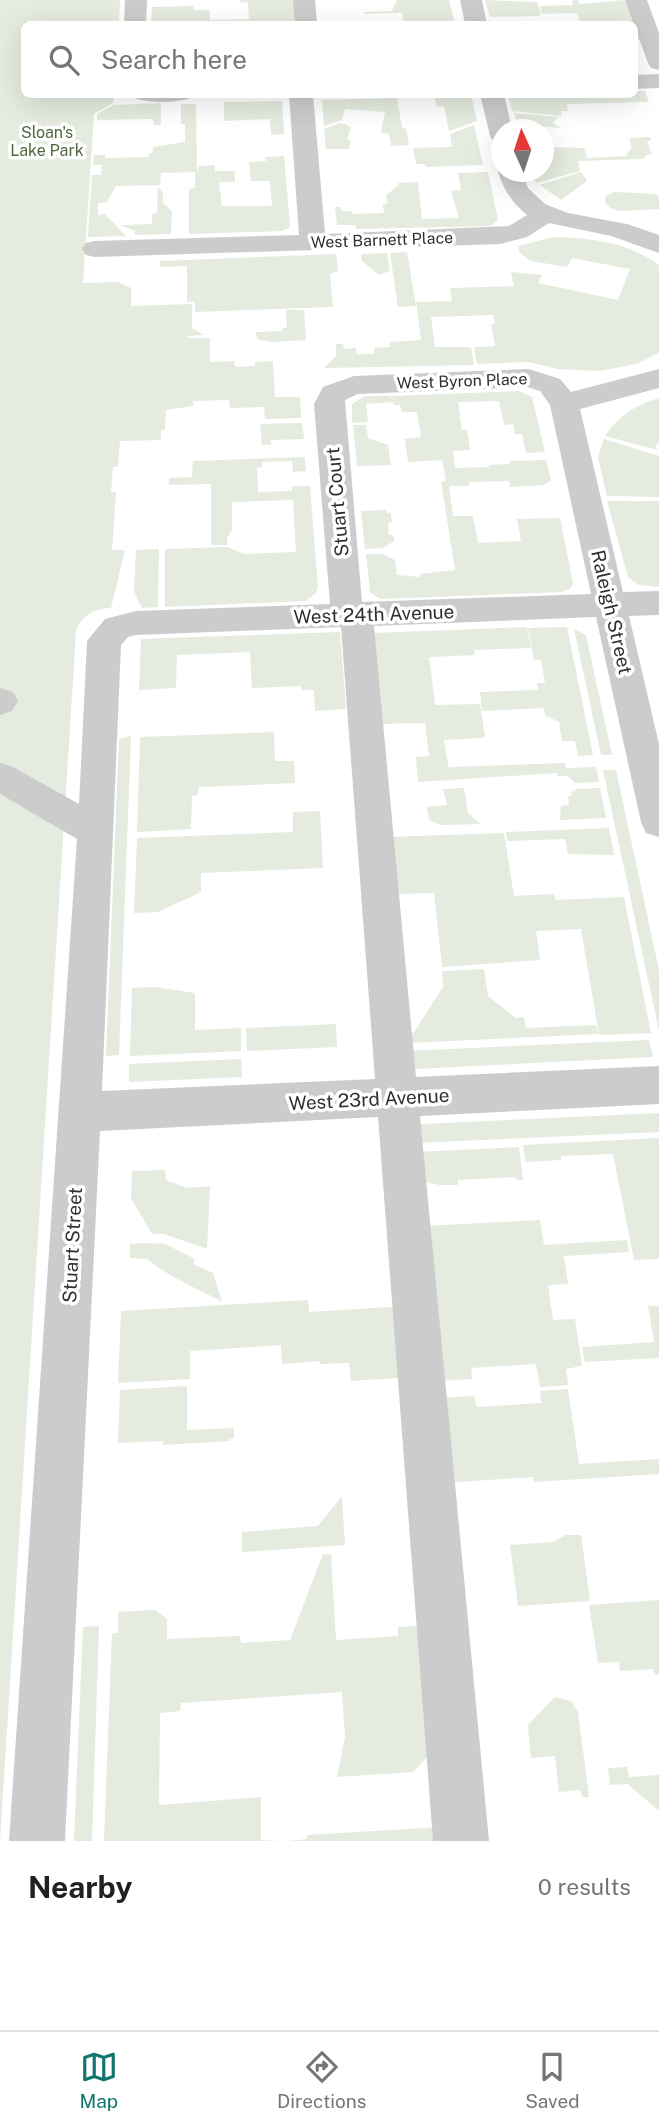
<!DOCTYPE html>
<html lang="en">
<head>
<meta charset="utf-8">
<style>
	:root { --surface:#fff; --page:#f2f2f2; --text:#202124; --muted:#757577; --line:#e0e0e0; --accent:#0f766e }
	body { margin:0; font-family:"Public Sans",sans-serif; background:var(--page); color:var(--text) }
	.compass { position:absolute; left:491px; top:119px; width:63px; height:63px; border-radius:50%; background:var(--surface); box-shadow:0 7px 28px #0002; rotate:357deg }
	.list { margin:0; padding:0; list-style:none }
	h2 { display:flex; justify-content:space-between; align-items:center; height:91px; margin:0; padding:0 28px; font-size:30px }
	h2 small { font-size:23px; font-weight:400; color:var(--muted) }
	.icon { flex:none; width:38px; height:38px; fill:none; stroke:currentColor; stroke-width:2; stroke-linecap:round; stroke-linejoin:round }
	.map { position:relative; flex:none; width:659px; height:1841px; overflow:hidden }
	.search { position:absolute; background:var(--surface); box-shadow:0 7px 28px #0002; left:21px; right:21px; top:21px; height:77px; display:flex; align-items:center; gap:18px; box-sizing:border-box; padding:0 24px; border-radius:10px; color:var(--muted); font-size:26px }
	.sheet { height:189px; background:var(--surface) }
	nav { display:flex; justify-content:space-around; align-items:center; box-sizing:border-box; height:98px; border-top:2px solid var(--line); background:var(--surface); font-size:19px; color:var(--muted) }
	nav a { display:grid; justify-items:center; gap:4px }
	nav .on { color:var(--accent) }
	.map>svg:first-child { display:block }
	.green { fill:#e5ebde }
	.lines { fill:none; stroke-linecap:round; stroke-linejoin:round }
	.minor { fill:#ccc; fill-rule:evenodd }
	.labels { text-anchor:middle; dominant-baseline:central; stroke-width:7; stroke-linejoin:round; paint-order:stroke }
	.far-park-label { font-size:16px; fill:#526740; stroke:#fff }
	.far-street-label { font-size:16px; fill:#2f2f2f; stroke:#fff }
	.street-label { font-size:19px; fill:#2f2f2f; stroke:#fff }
</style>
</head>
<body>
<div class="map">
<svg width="659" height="1841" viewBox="0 0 659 1841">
	<rect width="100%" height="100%" fill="#fff"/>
	<g class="green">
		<path d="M0,0H120L119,24H24V94L114,95L113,103L94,114L83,283L118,282L131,288V306L192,304V328L204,335L188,336V338H210V362L234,361L235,367L255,366V362L273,361L275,397H300L301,418L265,419L264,407L230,408L229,400L193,401V406L166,410L165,429L161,430V440L120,441L118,467H113L111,492H116L112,550H125L111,608C94,609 81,615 76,632L0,1841Z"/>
		<polygon points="240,0 294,0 296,24 151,24 152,7 193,6 194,10 210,10 210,20 249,19 248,3 240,2"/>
		<polygon points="397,0 449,0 455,24 404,24 402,13 364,14 363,12 392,11"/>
		<polygon points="485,0 537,2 541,14 539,16 490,17"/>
		<polygon points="572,0 578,0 580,4 625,0 641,40 635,41 634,24 581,24 577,13 542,14 540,6 573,5"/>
		<polygon points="635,91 645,91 649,102 567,104 568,111 561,111 562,116 512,111 508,95 634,94"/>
		<polygon points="466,95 472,99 477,121 449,131 444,107 437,107 434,96"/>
		<polygon points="397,98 402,128 406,129 409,145 391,146 389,134 381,133 385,112 345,109 342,120 324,126 322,100"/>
		<polygon points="282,101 284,134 271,135 270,119 224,121 224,102"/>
		<polygon points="161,103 161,125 154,125 153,119 97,120 97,114 114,105"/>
		<polygon points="181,104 196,104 197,172 199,166 215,165 215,171 235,171 235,182 219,182 222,206 272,206 270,181 251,181 249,162 266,161 265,157 284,156 290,227 282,231 189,234 189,189 195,188 195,172 161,173 160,185 116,186 107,202 98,203 98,215 105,214 126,236 88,237 92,175 101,175 102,165 93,165 94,155 105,155 105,158 149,157 149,153 153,153 153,147 185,142 185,124 181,124"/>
		<polygon points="514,113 558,117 553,123 561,128 517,124"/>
		<polygon points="341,123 351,127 347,140 351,141 349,149 326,149 324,129"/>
		<polygon points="474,125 483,165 426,167 425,164 416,164 413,148 452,147 450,134"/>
		<polygon points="650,137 651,141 647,141 652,154 646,155 643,159 578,161 580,171 537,183 531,177 529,172 544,172 544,147 584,148 587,158 626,156 632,147 629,138"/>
		<polygon points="488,172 498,220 490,226 356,229 356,225 337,225 335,207 341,207 342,211 351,211 352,214 384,213 383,204 388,203 386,195 398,186 398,183 418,182 422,219 459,218 451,191 461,190 458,173"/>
		<polygon points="581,172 587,181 561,200 540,185"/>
		<polygon points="158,187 163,193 163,203 172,211 171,234 135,235 135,231 120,225 152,224 152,214 157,213"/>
		<polygon points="614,192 655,194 659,196 659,209 620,211 610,208 605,202 606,196"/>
		<path d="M554,237C591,238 628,242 659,265V353L636,364L599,371L558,369L528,362L477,364L474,347L495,346L491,324H495L493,315L431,317L435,347H471L474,365L324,368L336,356V344H343L344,349L356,348L357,354H374V348L390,347V342L421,340L416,302L452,301L450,288L514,286L511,272L542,275L538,283L618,300L630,269L572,258L567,267L531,261L520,253L518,246Z"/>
		<polygon points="407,252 416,306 398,307 390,253"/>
		<polygon points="387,253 390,271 379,275 362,261 361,254"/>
		<polygon points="336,254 338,271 330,274 333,307 195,312 195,302 187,302 187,266 160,267 160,261"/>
		<polygon points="286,310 304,310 306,340 270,342 257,339 256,332 282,331 282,328 287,328"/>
		<polygon points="519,391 532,397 545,452 526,453 522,434 515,434 513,424 504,425 499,401 458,402 462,430 467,430 470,450 453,451 455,468 489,467 489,465 510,464 510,461 546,460 551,481 542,485 510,487 509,481 469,482 469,486 449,486 453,516 473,516 478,543 521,541 517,519 560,518 573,583 571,588 563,592 380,599 370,592 366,554 383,554 395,560 397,575 420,577 420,574 455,570 441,482 446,481 442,460 408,462 405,439 421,437 417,412 402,412 400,405 394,405 393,402 366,404 368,422 352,423 352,404 365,396 391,396 393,402 392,396 497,392 498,394 498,392"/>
		<path d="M659,398V444L655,445L657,450L605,436C618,416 637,404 659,398Z"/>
		<polygon points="302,423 304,439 271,440 271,445 262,445 260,424"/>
		<polygon points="353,425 366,425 368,438 388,445 391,465 357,466"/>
		<polygon points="604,439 659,456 659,497 607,496 598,457"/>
		<polygon points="305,457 306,471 293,472 292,461 262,462 262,467 257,468 258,492 292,491 292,486 310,486 318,588 315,594 305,601 165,607 165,549 227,547 244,554 296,552 293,500 232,502 232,530 227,538 227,545 211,545 211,484 169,485 169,478 192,477 193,461"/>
		<polygon points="607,501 659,501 659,587 639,585 628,577"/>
		<polygon points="387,510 387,513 391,513 392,522 388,523 389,535 393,535 394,541 383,548 365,549 361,511"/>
		<polygon points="159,549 158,607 142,608 134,591 136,550"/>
		<polygon points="527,627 531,648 474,650 475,655 429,657 435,705 480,704 485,736 482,738 444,740 449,770 450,767 565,763 566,768 596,767 599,782 575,783 568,776 558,776 557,773 418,782 416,757 429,756 425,723 382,724 373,633"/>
		<polygon points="567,627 593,755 578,756 575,741 562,741 559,722 545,715 544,708 482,711 480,692 538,690 537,683 545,683 541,660 534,660 528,628"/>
		<polygon points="574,629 586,635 612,755 601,755"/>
		<polygon points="340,632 346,709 315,711 314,690 301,690 301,686 252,688 250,652 177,655 176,688 139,690 141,639"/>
		<polygon points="274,732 275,761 294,761 295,783 199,787 198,795 192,796 191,829 137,832 140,737"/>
		<polygon points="131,736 119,1055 106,1056 119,739"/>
		<polygon points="603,770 616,770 659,970 659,1031"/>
		<polygon points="464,788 468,813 480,824 441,825 429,820 427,807 447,805 443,789"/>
		<polygon points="600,788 606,818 560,820 561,806 569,805 568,796 572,796 571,792 576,791 576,789"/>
		<polygon points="320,811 323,868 201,873 201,892 158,912 134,913 137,838 293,832 293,812"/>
		<polygon points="609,828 614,855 568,854 565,839 507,841 506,832"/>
		<polygon points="504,833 514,896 554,894 556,900 624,897 651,1033 599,1035 581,929 536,931 540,960 442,967 434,893 398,894 387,837"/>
		<polygon points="484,969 488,996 516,1018 524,1017 526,1028 596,1025 598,1034 407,1043 443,987 442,971"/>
		<polygon points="155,987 195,993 195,1030 241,1028 241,1051 130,1056 132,988"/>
		<polygon points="336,1024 337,1047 247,1051 246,1028"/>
		<polygon points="649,1040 653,1057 415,1069 405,1051"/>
		<polygon points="241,1059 242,1077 129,1082 129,1064"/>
		<polygon points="659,1113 659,1132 415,1143 413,1130 422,1124"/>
		<polygon points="659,1138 659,1259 634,1260 613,1154 561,1156 561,1160 526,1162 523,1145"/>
		<polygon points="519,1147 523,1180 517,1180 516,1177 458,1180 458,1185 440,1185 420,1181 417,1152"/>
		<polygon points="165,1170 166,1180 187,1188 210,1186 207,1249 164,1234 152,1234 131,1198 132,1171"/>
		<polygon points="540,1220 544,1245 627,1240 629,1252 564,1256 568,1284 548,1285 553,1320 575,1319 582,1366 566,1369 568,1385 540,1387 536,1364 471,1368 472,1379 440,1381 425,1226"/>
		<path d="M141,1243L165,1244L195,1259L193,1264L213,1273L222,1302C201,1290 162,1274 148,1259L130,1258V1244Z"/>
		<polygon points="308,1300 309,1312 406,1306 412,1377 351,1381 349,1363 320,1364 320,1361 282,1364 281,1345 190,1351 190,1379 118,1383 121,1311"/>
		<polygon points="648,1306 659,1306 659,1358 585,1362 582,1347 654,1342"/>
		<polygon points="187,1386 187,1430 234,1428 234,1438 230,1439 229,1441 163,1445 163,1441 118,1443 120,1390"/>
		<polygon points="568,1389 579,1464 659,1459 659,1474 534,1482 533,1477 444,1483 436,1398 474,1396 477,1407 541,1403 540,1391"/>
		<polygon points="342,1496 345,1545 242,1552 242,1532 318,1526"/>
		<polygon points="566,1535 581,1535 590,1601 518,1606 510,1545 553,1542"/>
		<polygon points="323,1554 331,1554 336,1640 398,1636 398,1627 427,1625 430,1754 413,1772 337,1777 345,1737 342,1692 181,1703 180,1711 160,1713 159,1805 261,1797 261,1840 282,1841 104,1841 112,1633 118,1633 118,1612 155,1610 167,1619 167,1639 240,1636 241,1643 290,1640"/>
		<polygon points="659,1600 659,1675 655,1675 653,1669 620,1671 619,1662 598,1663 589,1605"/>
		<polygon points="99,1626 92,1841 74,1841 83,1627"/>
		<polygon points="555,1697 571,1701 578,1712 589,1797 582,1797 580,1790 559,1792 555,1756 531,1758 528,1725"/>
		<polygon points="627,1767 629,1777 659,1775 659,1811 628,1784 610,1785 608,1768"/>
		<polygon points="441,1827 442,1841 288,1841 307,1839 307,1835"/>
	</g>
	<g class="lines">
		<g class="minor">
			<polygon points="125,0 147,0 146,24 124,24"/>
			<polygon points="293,0 315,0 317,24 295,24"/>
			<polygon points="460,0 482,0 487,24 465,24"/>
			<polygon points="625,0 647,0 659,33 659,70 651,68 648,63"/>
			<polygon points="659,74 659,88 634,89 634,75"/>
			<path d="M134,94H191L188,99C173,103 152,103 137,99Z"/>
			<path d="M289,94H313L325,234L509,226L527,215C512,203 504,190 498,172L502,167V172H522L528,188L545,204L568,213L627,224L659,235V253L611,236L549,223L527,237L500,244L95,257L86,255L82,249L86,243L95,241L299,235Z"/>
			<polygon points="480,94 504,94 512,130 502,130 502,143 493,141 490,136"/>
			<path d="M529,369L560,379L571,392L659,369V388L580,409L623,592L659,591V615L629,616L659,744V837L646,833L641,822L596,617L374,626L416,1077L659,1066V1104L420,1116L489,1841H433L378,1117L100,1131L65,1841H9L77,839L0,794V763L13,767L79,804L87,641L105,619L136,611L330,604L314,404L323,387L354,376ZM527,387L540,391L550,405L591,594L362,602L345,400L358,394ZM341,627L375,1079L102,1091L121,645L128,637L136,635Z"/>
			<polygon points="0,688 13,692 18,701 12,711 0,715"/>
		</g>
	</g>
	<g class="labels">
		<g class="far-park-label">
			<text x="47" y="132">Sloan's<tspan x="47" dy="18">Lake Park</tspan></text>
		</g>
		<g class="far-street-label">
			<text transform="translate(382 240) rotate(-2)">West Barnett Place</text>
			<text transform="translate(462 381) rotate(-2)">West Byron Place</text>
		</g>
		<g class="street-label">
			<text transform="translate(337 502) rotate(-95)">Stuart Court</text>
			<text transform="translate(612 612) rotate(77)">Raleigh Street</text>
			<text transform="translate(374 614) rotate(-2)">West 24th Avenue</text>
			<text transform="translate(369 1099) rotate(-3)">West 23rd Avenue</text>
			<text transform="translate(72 1245) rotate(-87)">Stuart Street</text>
		</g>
	</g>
</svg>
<svg class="compass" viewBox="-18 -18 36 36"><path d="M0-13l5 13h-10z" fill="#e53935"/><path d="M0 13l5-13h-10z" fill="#757577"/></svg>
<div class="search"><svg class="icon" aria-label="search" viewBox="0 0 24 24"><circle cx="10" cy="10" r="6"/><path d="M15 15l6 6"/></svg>Search here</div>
</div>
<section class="sheet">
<h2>Nearby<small>0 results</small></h2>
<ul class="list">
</ul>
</section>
<nav>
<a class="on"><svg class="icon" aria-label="map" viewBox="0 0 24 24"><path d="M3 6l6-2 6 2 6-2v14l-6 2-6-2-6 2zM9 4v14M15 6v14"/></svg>Map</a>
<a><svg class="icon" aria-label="directions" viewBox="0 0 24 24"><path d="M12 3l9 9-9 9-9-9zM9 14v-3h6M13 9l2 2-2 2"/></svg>Directions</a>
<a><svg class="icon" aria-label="saved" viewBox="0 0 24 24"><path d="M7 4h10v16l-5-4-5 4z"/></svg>Saved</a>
</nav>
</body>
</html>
